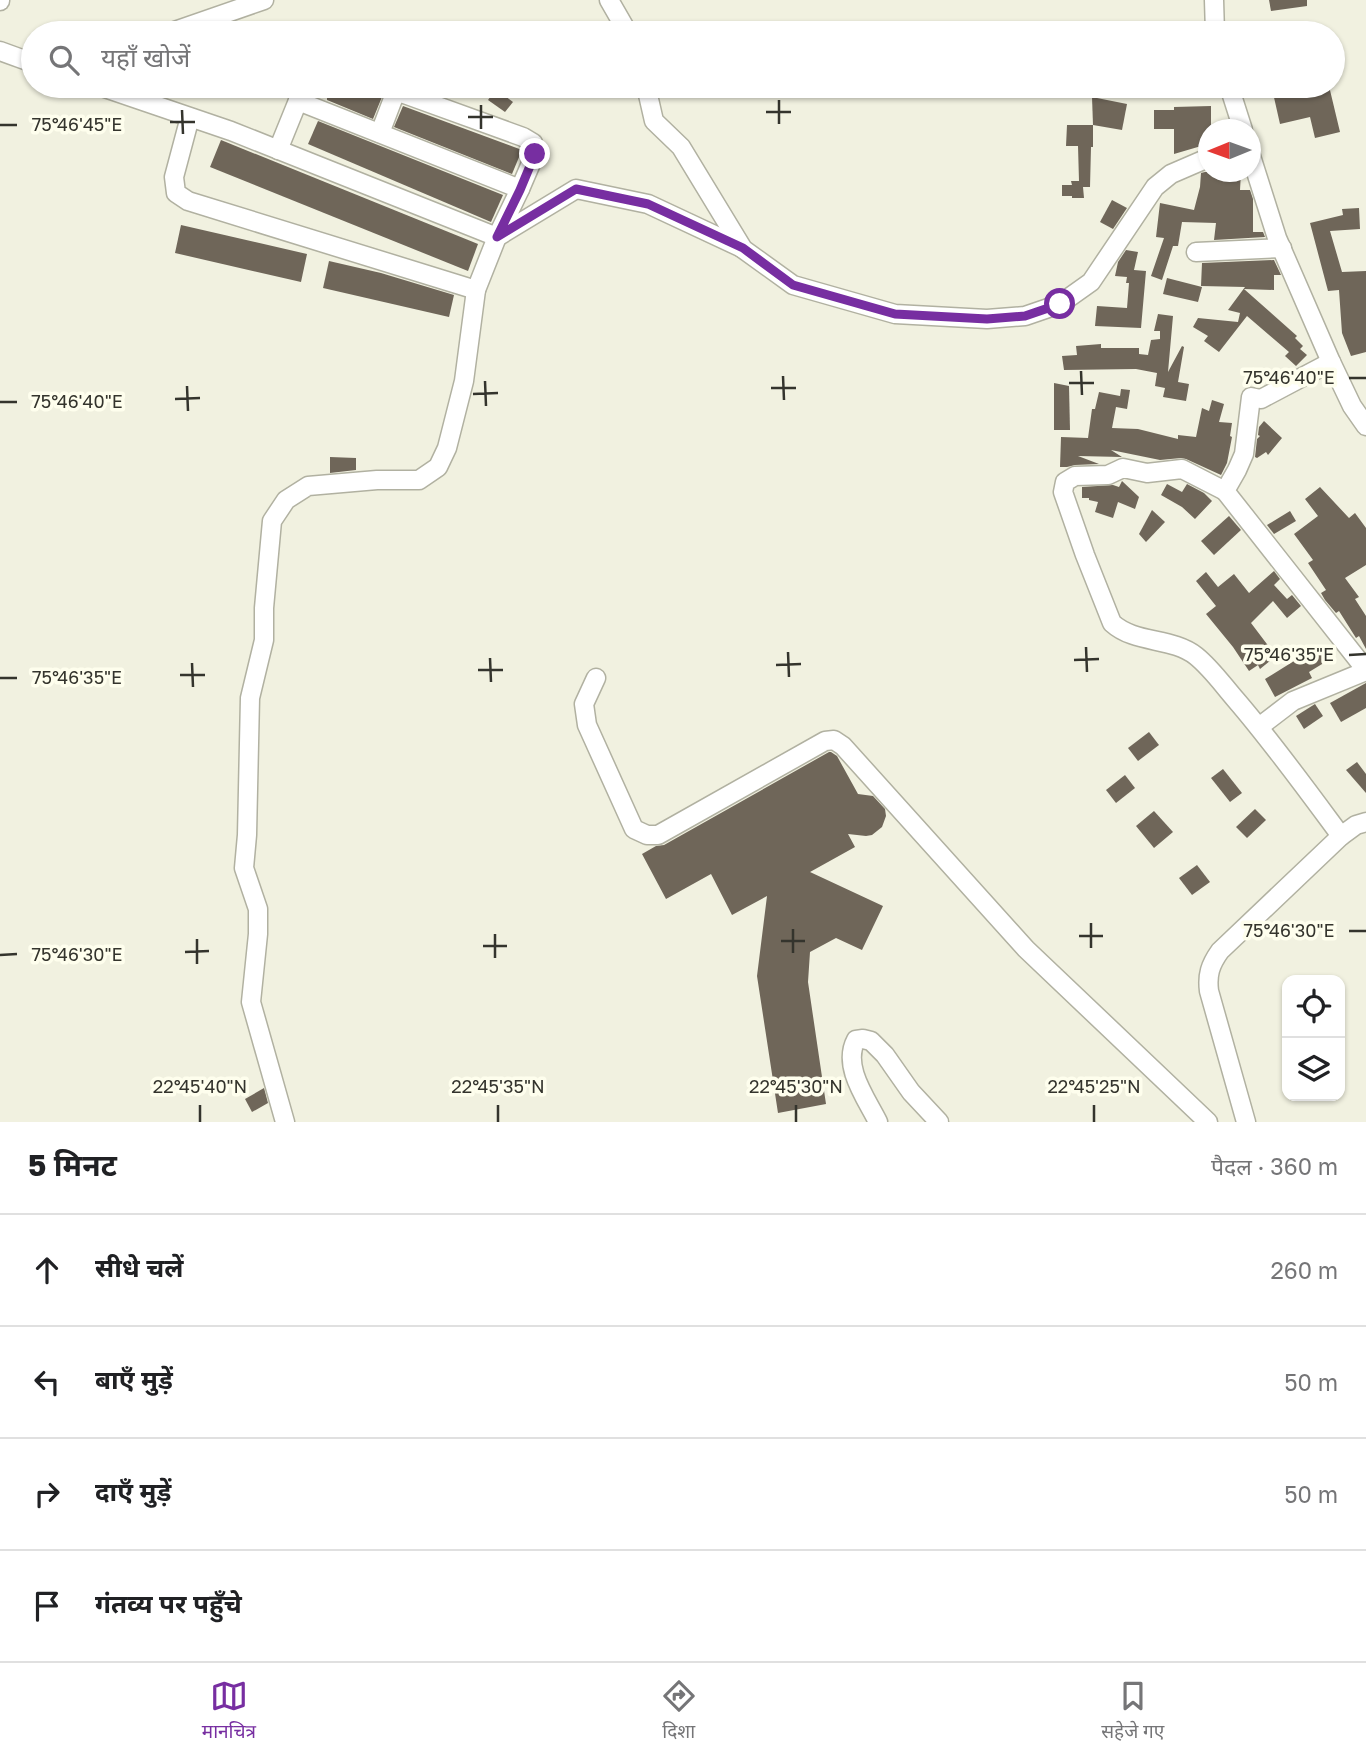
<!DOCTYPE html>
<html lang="hi">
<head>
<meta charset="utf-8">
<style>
	:root { --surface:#fff; --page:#f6f6f6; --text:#202124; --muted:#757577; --line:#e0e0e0; --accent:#772ea1 }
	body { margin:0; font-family:"Golos Text","Noto Sans Devanagari",sans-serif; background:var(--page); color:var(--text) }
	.controls { position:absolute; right:21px; bottom:21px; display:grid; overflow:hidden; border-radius:14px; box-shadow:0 2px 5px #0004 }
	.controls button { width:63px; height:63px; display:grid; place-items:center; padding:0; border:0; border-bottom:2px solid var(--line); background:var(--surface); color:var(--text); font:35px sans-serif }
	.compass { position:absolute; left:1198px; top:119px; width:63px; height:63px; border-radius:50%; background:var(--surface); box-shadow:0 2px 5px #0004; rotate:269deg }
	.stop { position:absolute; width:21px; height:21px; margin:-16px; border:5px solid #772ea1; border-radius:50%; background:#fff }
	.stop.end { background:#772ea1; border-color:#fff; box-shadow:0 2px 7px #0008 }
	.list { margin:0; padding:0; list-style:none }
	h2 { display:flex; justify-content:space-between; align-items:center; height:91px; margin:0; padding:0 28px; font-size:30px }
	h2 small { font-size:23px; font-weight:400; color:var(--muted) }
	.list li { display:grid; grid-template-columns:46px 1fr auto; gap:21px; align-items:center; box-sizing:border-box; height:112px; padding:0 28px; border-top:2px solid var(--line) }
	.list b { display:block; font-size:26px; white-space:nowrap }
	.list em { font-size:23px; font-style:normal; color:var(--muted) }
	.icon { flex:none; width:38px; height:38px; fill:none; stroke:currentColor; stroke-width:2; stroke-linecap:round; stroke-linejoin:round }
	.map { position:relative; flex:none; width:1366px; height:1122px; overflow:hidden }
	.search { position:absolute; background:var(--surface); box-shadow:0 2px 5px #0004; left:21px; right:21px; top:21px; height:77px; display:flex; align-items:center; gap:18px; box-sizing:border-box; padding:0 24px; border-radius:38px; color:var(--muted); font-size:26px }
	.sheet { height:539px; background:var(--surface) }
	nav { display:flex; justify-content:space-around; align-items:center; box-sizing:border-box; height:98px; border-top:2px solid var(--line); background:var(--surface); font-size:19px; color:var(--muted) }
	nav a { display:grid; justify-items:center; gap:4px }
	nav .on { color:var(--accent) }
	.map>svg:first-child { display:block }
	.building { fill:#6f6659 }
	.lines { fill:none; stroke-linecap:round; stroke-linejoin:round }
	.minor-casing { stroke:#b1b1a1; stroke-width:21 }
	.minor { stroke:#fff; stroke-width:18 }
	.route { stroke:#772ea1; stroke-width:9 }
	.ticks { fill:none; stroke:#34342d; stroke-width:2.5 }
	.ticks-label { font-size:18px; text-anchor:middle; fill:#34342d; stroke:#fefeed; stroke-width:7; stroke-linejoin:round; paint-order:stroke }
</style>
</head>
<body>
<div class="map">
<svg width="1366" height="1122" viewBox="0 0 1366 1122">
	<rect width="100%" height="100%" fill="#f1f1e0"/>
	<g class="building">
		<polygon points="1269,0 1307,0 1307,6 1271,11"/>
		<polygon points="315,86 370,86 384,92 373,119 327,100 327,98 314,92"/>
		<polygon points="1303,86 1329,86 1340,132 1315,138 1310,117 1280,124 1273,93"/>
		<polygon points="496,89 513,102 505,112 488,100"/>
		<polygon points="1092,97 1127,104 1122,130 1093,125"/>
		<polygon points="403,106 522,150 512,174 394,127"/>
		<polygon points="1211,106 1211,130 1208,130 1208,144 1174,154 1174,129 1154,129 1154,110 1174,110 1174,107"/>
		<polygon points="318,121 503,195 491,222 308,144"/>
		<polygon points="1067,125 1093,125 1093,147 1091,147 1090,187 1083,187 1084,198 1072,198 1072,196 1062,196 1062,185 1072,185 1071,181 1079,181 1078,146 1066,146"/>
		<polygon points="221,140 478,244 468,271 210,167"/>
		<polygon points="1205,172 1241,172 1240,190 1250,190 1253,199 1253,232 1263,232 1265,237 1214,240 1216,223 1182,222 1178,246 1173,246 1162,280 1151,276 1164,238 1156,237 1160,203 1194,210 1200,187 1201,173"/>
		<polygon points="1112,200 1127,208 1113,229 1100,222"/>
		<polygon points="1359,208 1360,229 1330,231 1342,272 1366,271 1366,352 1351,356 1342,333 1339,290 1328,291 1310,223 1343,215 1342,209"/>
		<polygon points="181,225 307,254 301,282 175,253"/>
		<polygon points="1126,250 1138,252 1134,270 1146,271 1141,328 1095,326 1097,306 1127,308 1129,283 1126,283 1127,277 1115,276 1118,262"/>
		<polygon points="1274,260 1281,275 1274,275 1274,290 1244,289 1297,336 1295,338 1303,346 1300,349 1307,355 1296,366 1285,356 1289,352 1247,316 1219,352 1204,341 1208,336 1193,327 1198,318 1238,322 1240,313 1228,310 1245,287 1201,286 1202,263"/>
		<polygon points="329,261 381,273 454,295 449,317 323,288"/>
		<polygon points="1167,278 1202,287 1198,302 1163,294"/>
		<polygon points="1158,314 1173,316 1168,372 1182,346 1184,347 1178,382 1189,384 1186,401 1163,397 1165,388 1155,386 1157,373 1136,369 1064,370 1062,356 1077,355 1076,346 1101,344 1101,348 1139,348 1139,354 1148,355 1151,340 1160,339 1160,331 1154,331"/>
		<polygon points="1054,383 1069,386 1070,430 1054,430"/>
		<polygon points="1121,389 1130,390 1127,409 1116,407 1112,428 1138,429 1178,439 1178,435 1196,437 1202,408 1209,411 1212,400 1224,404 1219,422 1232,423 1230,436 1232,437 1227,463 1221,475 1186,459 1181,458 1160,460 1111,450 1122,457 1078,456 1099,464 1075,465 1067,467 1060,467 1061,437 1088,438 1092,409 1095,409 1099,392 1120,396"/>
		<polygon points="1264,421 1282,438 1268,455 1266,452 1257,458 1255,457 1257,439 1260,436 1258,435 1259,427"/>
		<polygon points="330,457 356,458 356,470 330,473"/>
		<polygon points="1122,481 1139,497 1135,509 1118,502 1113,518 1095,512 1098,502 1089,500 1089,498 1082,498 1082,487 1113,485 1119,487"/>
		<polygon points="1167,484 1182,492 1187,484 1204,493 1212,501 1195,519 1182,507 1161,495"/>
		<polygon points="1320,487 1349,518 1355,513 1366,528 1366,565 1345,578 1359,597 1355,599 1366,616 1366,649 1359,636 1356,638 1339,611 1336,613 1325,600 1321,593 1326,590 1308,563 1313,560 1294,534 1318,516 1305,499"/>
		<polygon points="1152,510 1165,522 1146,542 1139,534"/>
		<polygon points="1290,511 1296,521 1274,534 1267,525"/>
		<polygon points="1229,516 1241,530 1214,555 1201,541"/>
		<polygon points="1274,571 1280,579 1274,585 1287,599 1292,595 1301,606 1287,618 1273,601 1251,623 1276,656 1260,669 1258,665 1249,671 1233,647 1206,614 1216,606 1196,581 1206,572 1218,587 1234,574 1249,593"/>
		<polygon points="1318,646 1327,661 1309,672 1312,678 1275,697 1265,679"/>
		<polygon points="1366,683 1366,708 1341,722 1330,703"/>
		<polygon points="1315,704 1323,716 1304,729 1296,716"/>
		<polygon points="1149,732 1159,745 1138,761 1128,748"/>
		<polygon points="829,752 831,752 837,756 858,794 873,796 885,809 886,816 882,827 872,835 866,836 848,834 855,847 810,872 883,906 862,950 836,938 810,952 808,982 826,1104 778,1113 757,976 767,896 732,915 711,874 666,899 642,854 656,846 664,845"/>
		<polygon points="1357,762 1366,774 1366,793 1346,770"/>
		<polygon points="1223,769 1242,793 1230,802 1211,778"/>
		<polygon points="1125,775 1135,788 1116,803 1106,790"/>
		<polygon points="1255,809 1266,820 1247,838 1236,827"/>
		<polygon points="1154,811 1173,832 1154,848 1136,826"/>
		<polygon points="1197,865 1210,882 1192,895 1179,878"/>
		<polygon points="264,1088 268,1103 252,1112 245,1099"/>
	</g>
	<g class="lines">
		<defs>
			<g id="minor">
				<polyline points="609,0 628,33"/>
				<polyline points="1214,0 1215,33"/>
				<polyline points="0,1 0,0"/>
				<polyline points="169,33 264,0"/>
				<polyline points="0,51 33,63"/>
				<polyline points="99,86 231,131 497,237 476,290 188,201 176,193 174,177 190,117"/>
				<polyline points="646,86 654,121 681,147 743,249 793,285 895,314 987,319 1025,316 1060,304 1091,282 1155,187 1171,174 1208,158"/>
				<polyline points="1229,86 1243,130"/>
				<polyline points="298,101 520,189 497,237"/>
				<polyline points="380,133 396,91 523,137 533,143 535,154 520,189"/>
				<polyline points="278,150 304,86"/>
				<polyline points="1250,153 1277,238 1331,362 1352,406 1366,426"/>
				<polyline points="497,237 576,189 648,204 742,248"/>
				<polyline points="1196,252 1282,248"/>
				<polyline points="1331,362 1261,399 1251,397 1244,454 1237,470 1225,491 1366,670"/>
				<path d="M1225,491L1182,469L1147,473L1123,468L1108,475L1075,476L1065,482L1063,492L1085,555L1112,623C1135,644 1172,637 1196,656C1211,668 1223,685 1236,700C1273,743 1307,790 1341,836L1220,951C1210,965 1207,975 1209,991L1246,1122"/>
				<polyline points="596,678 584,704 587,725 634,829 647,835 658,835 825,741 834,740 843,746 1026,949 1208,1122"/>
				<polyline points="1259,727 1293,701 1366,671"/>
				<polyline points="1341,836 1356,825 1366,822"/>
				<polyline points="285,1122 251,1002 258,934 258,909 244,868 247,835 250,698 264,640 264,608 272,521 286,500 308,486 377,480 419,480 438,467 447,448 464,381 476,290"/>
				<path d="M878,1122C866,1098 842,1066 856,1040L863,1039L871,1041L885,1055L911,1092L939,1122"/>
			</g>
		</defs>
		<use href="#minor" class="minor-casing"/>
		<use href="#minor" class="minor"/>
	</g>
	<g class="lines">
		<polyline class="route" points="535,154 520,190 497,237 576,189 648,204 743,248 793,285 895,314 987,319 1025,316 1060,304"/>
	</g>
	<path class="ticks" d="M779,100V124M481,105V129M182,110L183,134M766,112H791M468,117H493M170,122H195M0,125H17M1081,371L1082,395M783,376L784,400M1349,378H1366M485,381L486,406M1069,383H1094M187,386L188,411M771,388H796M473,394L498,393M175,399L200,398M0,402H17M1086,647L1087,672M788,652L789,677M1349,655L1366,654M490,658L491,682M1074,660L1099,659M192,663L193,687M776,665L801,664M478,670H503M180,675H205M0,678H17M1091,923V948M793,929V953M1349,931H1366M495,934V958M1079,936H1103M197,939V964M781,941H805M483,946H507M185,952L209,951M0,955L17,954M200,1105V1122M498,1105V1122M796,1105V1122M1094,1105V1122"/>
	<g class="ticks-label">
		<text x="77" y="131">75°46'45"E</text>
		<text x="1289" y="384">75°46'40"E</text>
		<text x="77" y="408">75°46'40"E</text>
		<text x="1289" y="661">75°46'35"E</text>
		<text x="77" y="684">75°46'35"E</text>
		<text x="1289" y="937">75°46'30"E</text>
		<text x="77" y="961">75°46'30"E</text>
		<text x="200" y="1093">22°45'40"N</text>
		<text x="498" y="1093">22°45'35"N</text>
		<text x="796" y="1093">22°45'30"N</text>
		<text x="1094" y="1093">22°45'25"N</text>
	</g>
</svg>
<div class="controls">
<button><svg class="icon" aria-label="locate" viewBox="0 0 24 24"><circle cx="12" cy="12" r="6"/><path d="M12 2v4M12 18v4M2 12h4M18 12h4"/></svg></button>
<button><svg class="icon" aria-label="layers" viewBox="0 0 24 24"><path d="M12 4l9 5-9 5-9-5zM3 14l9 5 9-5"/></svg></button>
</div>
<svg class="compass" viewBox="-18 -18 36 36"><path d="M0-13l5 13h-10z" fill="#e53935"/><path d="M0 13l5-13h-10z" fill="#757577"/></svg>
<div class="stop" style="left:1060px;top:304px"></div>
<div class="stop end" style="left:535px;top:154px"></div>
<div class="search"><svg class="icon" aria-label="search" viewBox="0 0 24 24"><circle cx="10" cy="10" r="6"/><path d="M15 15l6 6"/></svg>यहाँ खोजें</div>
</div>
<section class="sheet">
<h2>5 मिनट<small>पैदल · 360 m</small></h2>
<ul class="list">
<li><svg class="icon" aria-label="ahead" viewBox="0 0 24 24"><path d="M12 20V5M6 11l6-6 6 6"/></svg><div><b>सीधे चलें</b></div><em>260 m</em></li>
<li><svg class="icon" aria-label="left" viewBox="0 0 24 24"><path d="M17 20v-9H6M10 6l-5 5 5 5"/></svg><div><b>बाएँ मुड़ें</b></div><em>50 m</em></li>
<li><svg class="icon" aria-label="right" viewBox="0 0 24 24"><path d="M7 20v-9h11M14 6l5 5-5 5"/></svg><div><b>दाएँ मुड़ें</b></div><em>50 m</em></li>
<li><svg class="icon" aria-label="arrive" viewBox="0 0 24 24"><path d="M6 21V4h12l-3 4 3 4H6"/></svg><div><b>गंतव्य पर पहुँचे</b></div></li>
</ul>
</section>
<nav>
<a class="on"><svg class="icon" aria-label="map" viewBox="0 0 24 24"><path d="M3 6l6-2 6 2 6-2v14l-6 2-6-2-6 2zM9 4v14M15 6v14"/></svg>मानचित्र</a>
<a><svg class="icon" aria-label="directions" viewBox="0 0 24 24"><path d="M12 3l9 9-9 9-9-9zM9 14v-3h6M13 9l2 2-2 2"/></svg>दिशा</a>
<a><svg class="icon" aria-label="saved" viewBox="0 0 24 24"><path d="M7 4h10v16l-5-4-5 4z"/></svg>सहेजे गए</a>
</nav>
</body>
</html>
